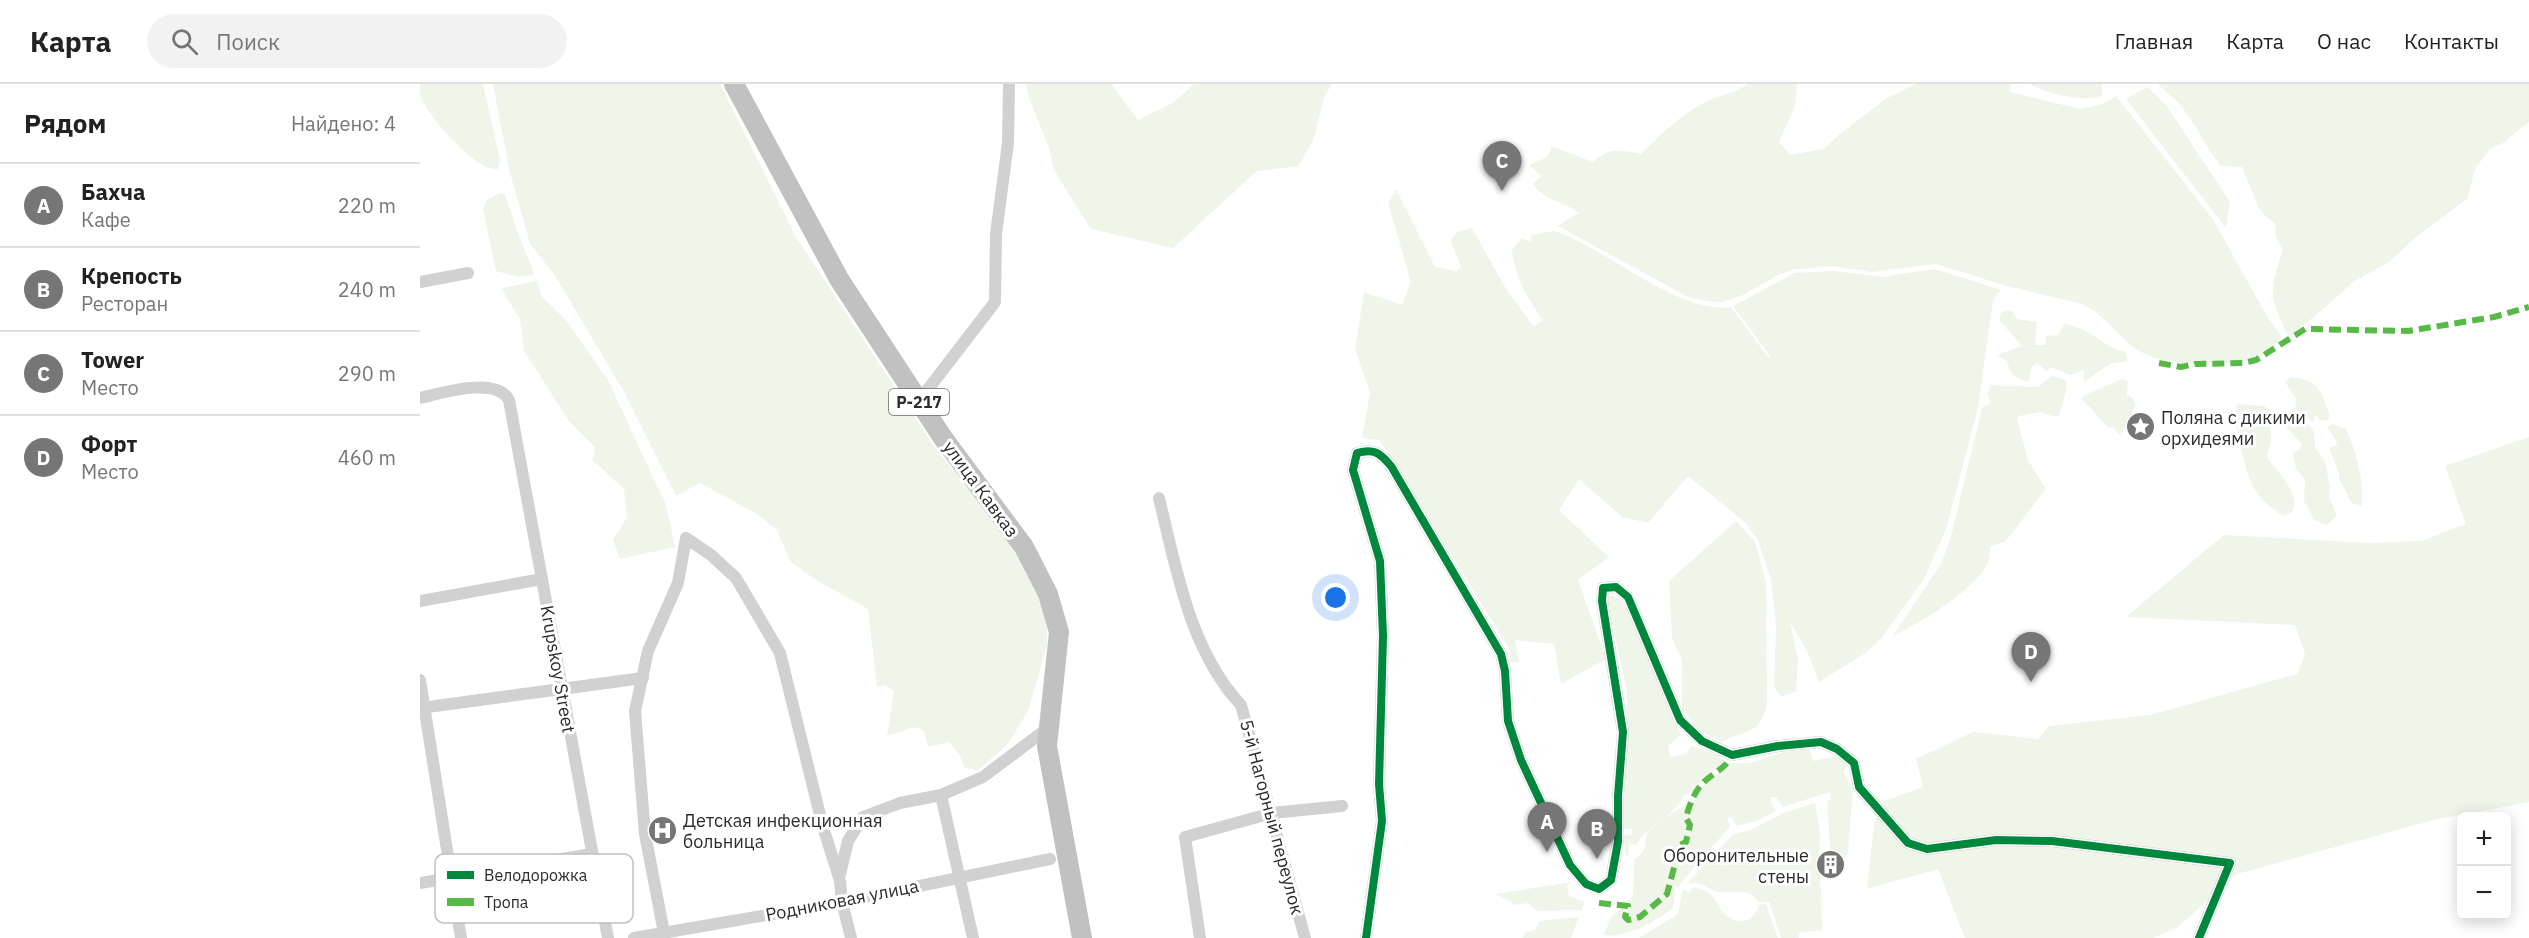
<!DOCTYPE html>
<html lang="ru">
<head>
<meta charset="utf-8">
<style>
	:root { --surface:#fff; --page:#f2f2f2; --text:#222; --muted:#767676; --line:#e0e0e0; --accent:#767676 }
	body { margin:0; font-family:"IBM Plex Sans",sans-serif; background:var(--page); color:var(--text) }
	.controls { position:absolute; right:18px; bottom:18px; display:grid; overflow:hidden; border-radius:9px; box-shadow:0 3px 15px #0003 }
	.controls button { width:54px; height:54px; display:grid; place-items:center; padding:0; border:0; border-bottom:2px solid var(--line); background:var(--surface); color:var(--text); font:30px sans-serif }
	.you { position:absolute; left:916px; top:514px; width:21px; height:21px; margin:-15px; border:4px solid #fff; border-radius:50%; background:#1a73e8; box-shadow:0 0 0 9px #1a73e833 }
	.badge { display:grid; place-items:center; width:39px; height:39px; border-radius:50%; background:var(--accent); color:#fff; font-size:20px; font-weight:700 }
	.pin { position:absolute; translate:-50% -50px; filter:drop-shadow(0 2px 3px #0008) }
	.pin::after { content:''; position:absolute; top:32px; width:21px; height:18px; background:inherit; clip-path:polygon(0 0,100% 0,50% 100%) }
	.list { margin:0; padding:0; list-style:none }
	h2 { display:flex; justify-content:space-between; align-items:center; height:78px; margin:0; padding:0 24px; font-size:26px }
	h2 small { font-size:20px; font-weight:400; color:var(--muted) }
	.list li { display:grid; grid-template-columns:39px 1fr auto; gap:18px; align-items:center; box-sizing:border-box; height:84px; padding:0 24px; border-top:2px solid var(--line) }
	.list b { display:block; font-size:22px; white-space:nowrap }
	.list p { margin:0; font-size:20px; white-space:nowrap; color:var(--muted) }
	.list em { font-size:20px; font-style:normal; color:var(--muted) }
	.icon { flex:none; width:33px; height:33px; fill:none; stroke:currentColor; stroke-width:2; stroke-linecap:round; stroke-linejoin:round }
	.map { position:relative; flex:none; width:2109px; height:854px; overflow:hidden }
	header { display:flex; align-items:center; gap:36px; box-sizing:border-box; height:84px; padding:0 30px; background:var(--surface); border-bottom:2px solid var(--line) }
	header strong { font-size:28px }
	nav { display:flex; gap:33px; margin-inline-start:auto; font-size:21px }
	.search { width:420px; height:54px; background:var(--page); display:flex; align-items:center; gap:15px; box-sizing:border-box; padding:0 21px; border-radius:33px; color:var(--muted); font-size:22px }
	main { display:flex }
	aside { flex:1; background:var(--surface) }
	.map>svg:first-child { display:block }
	.green { fill:#f0f5ea }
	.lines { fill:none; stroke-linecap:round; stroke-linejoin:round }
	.minor { stroke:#d1d1d1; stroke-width:12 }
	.trunk { stroke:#c1c1c1; stroke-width:20 }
	.quiet { stroke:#58b947; stroke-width:6; stroke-dasharray:12 6; stroke-linecap:butt }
	.cycleway-casing { stroke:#fff; stroke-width:11 }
	.cycleway { stroke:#00873e; stroke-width:8 }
	.labels { text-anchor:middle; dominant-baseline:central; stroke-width:6; stroke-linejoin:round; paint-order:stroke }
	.shield { fill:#fff; stroke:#6b6b6b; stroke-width:1.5 }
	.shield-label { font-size:16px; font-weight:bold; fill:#2c2c2c }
	.poi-label { font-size:18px; fill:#2c2c2c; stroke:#fff; text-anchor:start }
	.street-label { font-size:18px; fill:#2c2c2c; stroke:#fff }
	.key { fill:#fff; stroke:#c0c0c0; stroke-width:1.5 }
	.key-label { font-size:16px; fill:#2c2c2c }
</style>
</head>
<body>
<header>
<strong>Карта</strong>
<div class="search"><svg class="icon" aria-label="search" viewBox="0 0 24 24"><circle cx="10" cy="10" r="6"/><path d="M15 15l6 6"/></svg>Поиск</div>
<nav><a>Главная</a><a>Карта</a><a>О нас</a><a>Контакты</a></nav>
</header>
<main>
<aside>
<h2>Рядом<small>Найдено: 4</small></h2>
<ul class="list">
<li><span class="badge">A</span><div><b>Бахча</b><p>Кафе</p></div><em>220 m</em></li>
<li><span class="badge">B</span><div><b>Крепость</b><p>Ресторан</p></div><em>240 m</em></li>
<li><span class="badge">C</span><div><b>Tower</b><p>Место</p></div><em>290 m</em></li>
<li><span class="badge">D</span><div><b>Форт</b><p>Место</p></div><em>460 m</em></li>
</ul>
</aside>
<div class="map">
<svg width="2109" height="854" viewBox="0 0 2109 854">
	<rect width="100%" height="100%" fill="#fff"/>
	<g class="green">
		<path d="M0,0H63L80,76L78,85C57,89 9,33 1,14C0,10 0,4 0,0Z"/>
		<polygon points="73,0 300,0 376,153 511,358 591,460 616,504 627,533 627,561 608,627 588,660 558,686 544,684 541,673 529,658 508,663 504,647 495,643 467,652 474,607 465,601 457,603 448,525 396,496 371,478 356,445 337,430 280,399 256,412 203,306 134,190 110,160 89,85"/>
		<polygon points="606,0 691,0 718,36 753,19 774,0 912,0 904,13 894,55 878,82 837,87 753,164 671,145 634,86 629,64 608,11"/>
		<path d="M1327,0H1377L1375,22L1359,58L1370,71L1404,65L1417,52L1467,14L1495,0H1591L1590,8L1660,25L1683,20L1696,12L1792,134L1847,232L1862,254C1854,262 1847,270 1837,274C1812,283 1746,282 1723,269C1700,257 1687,231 1662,220L1587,202L1516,180L1452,188L1411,182L1372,186L1358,191L1321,212L1298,219L1268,213L1138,142L1159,129C1142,116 1125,118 1113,100L1121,92L1109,81L1127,73L1132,62L1173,78C1188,63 1201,66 1221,70C1241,50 1262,29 1288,17C1301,10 1316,10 1327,0Z"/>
		<path d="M1610,0H1682V11C1669,20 1622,9 1610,0Z"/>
		<path d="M1738,0H2109V38L2083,59L2070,65L2055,85L2047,115L1996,153L1969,178L1933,198L1907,222L1869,253C1849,214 1848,209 1863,166L1856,153L1855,139L1844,131L1839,124L1822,83L1801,82C1786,64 1777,42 1762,23C1756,14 1745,9 1738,0Z"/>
		<polygon points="1727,3 1746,21 1810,118 1806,144 1706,15"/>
		<path d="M976,105L1015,183L1036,187L1041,183L1031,157L1037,148L1052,144L1085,203L1114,243L1122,236C1108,213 1094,193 1092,165L1102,154L1112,159L1111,151L1134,147C1185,162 1257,231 1311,223L1348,273L1350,272L1313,222L1375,189L1414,187L1462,193L1515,185L1581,206L1573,216L1558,324L1526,445L1504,495L1460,556L1444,570L1399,598L1387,567L1370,538L1378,575L1376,607L1361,613L1354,602L1356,542L1351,496L1338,456L1325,438L1268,392L1228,439L1202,433L1159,395L1139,426L1189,473L1158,496L1186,575L1141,600L1134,560L1095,556L1099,578H1090V566L973,377L959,356L942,354L950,308L935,265L944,208L982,221L991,198L968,119Z"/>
		<polygon points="80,109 85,110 97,147 114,189 113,191 98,193 76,187 63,125 67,116"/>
		<polygon points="117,197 122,213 145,235 188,296 246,421 255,463 200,475 193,456 207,433 204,405 173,377 175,363 149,337 104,267 100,235 81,204"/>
		<path d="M1586,226L1592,227L1597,235L1617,238L1615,261H1625L1626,252L1638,251L1644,240C1672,243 1682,264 1706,268L1708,277L1690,280L1664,298V286L1650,291L1632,283L1626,287L1617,279L1612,283L1609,297C1595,296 1590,290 1587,277L1577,271L1602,262L1579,236L1581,229Z"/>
		<path d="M1632,292L1646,296L1647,303L1639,331L1636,333L1620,328L1599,332L1597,335L1608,376L1626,405L1585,458L1570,462C1570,468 1570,475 1567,480C1552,509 1500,538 1472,553L1521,480L1531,453L1562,324L1570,319L1568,309L1571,301L1618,303Z"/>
		<path d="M1870,293C1901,296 1900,306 1910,332L1908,336L1901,337L1897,332H1894L1893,338L1878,329L1875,323L1877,316L1865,298Z"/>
		<path d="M1702,295L1708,298L1707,312L1713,314L1716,321L1704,346L1699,351L1694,344L1688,343L1661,314C1670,307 1691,301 1702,295Z"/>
		<path d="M1817,320L1844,322L1849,326L1851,354L1847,374C1857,386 1882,412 1872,428L1865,432L1857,429L1856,426C1830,411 1825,384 1820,357C1817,341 1813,337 1817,320Z"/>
		<polygon points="1871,333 1883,336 1894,346 1895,363 1905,378 1910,403 1909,414 1917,431 1907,441 1894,436 1884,417 1885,395 1876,385 1873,370 1879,366 1882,360 1866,343"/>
		<path d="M1913,340L1926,345C1937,370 1944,394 1942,422L1932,419L1919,395V388L1909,364L1916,362L1917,358L1907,343Z"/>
		<polygon points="2109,353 2109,718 2014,736 1817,790 1758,843 1733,854 1545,854 1518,785 1447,805 1454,740 1464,717 1503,703 1496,675 1553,648 1618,655 1629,642 1730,631 1877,590 1885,570 1875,541 1706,533 1804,451 1949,459 2001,457 2046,440 2025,382"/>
		<path d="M1316,437L1335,458L1346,498L1347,619C1342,649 1327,646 1301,658L1278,646L1262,625V575L1252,555L1249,497Z"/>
		<path d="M1192,511L1199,514L1209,527L1261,651L1248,662L1250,673L1265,670L1272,662L1297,671L1306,679C1299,684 1287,693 1283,697C1275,705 1274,708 1264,711C1255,734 1228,739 1216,761L1209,759L1208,773H1206L1203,751L1212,750V745H1203L1207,648V607L1187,518L1188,513Z"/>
		<path d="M1389,665L1393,677L1419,672L1429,681L1423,687L1433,705L1428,768L1424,776L1411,778L1407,717L1411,716L1410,708L1362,723L1356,713H1351L1350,715L1356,727L1336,737L1317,742L1311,733L1307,734L1310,743L1286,769L1276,768L1274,771L1280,776L1257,804L1254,802L1252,806L1255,808L1253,824C1234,838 1208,854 1183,851L1193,831L1213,812L1214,776L1224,767L1227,749L1235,741L1261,723L1272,719L1287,698L1310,679H1330L1364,668Z"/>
		<path d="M1395,719L1400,749L1399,778L1405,779L1404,784H1401L1400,804L1401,805L1402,846L1379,849V854H1361L1349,818H1338C1328,802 1314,810 1299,808C1283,805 1289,797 1267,800L1313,750L1331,746L1363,729Z"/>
		<polygon points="1151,798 1147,802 1149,812 1164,818 1162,826 1117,827 1108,819 1096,821 1076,810"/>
		<path d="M1273,803C1279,804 1285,806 1290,810C1296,815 1299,824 1304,829C1319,843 1334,838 1339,821L1346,820L1358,854H1219L1258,830L1262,807L1264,805L1270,809Z"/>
		<polygon points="1159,833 1151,854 1102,854 1106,848 1115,846 1120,837"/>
	</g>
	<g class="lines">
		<g class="minor">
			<polyline points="0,198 48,189"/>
			<path d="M0,314C22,309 76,292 89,316L188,854"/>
			<polyline points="499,317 575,218 576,150 588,59 589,0"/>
			<path d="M739,414C756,484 770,567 821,621L885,854"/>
			<polyline points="0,517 122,495"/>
			<polyline points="0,596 41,854"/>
			<polyline points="0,624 223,594"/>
			<polyline points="521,711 553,854"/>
			<polyline points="420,790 428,757 443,733 480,719 521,711 563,693 628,644"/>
			<polyline points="0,799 172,770"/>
			<polyline points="244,849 225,750 215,627 228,567 258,499 266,454 291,471 316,494 360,569 403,743 420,797 422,818 431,854"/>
			<polyline points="214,854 422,818 630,775"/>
			<polyline points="780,854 765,753 852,729 922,722"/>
			<path d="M946,854L962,737L959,700L963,552L960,477L933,386L937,369C954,364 960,369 971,382L1081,570L1085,587L1088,637L1101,676L1150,781L1166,800L1179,805L1191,796L1198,758V712L1203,648L1182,517L1183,504L1196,503L1208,513L1260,636L1282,657L1312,671L1358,662L1401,658L1417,665L1434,679L1439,703L1488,759L1507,765L1576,756L1632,757L1810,779L1779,854"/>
		</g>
		<polyline class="trunk" points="314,0 419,195 523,354 604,463 628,510 639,548 627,662 662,854"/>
		<g class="quiet">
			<polyline points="1739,279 1761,283 1775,280 1823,279 1836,276 1885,245 1988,247 2074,233 2109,223"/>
			<path d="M1179,819L1208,822L1205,833L1208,836L1220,833L1247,810L1260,761L1266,758L1270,741L1266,734C1269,721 1275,706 1285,697C1296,687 1305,685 1312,671"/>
		</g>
		<defs>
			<path id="cycleway" d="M946,854L962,737L959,700L963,552L960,477L933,386L937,369C954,364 960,369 971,382L1081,570L1085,587L1088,637L1101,676L1150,781L1166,800L1179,805L1191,796L1198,758V712L1203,648L1182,517L1183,504L1196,503L1208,513L1260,636L1282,657L1312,671L1358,662L1401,658L1417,665L1434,679L1439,703L1488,759L1507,765L1576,756L1632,757L1810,779L1779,854"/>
		</defs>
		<use href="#cycleway" class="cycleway-casing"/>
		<use href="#cycleway" class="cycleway"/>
	</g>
	<defs>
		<symbol id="sight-disc" viewBox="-11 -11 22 22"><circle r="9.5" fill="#767676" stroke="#fff"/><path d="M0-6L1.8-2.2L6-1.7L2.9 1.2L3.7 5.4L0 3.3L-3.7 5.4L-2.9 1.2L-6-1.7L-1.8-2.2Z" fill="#fff"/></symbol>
		<symbol id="hospital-disc" viewBox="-11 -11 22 22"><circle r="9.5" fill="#767676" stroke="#fff"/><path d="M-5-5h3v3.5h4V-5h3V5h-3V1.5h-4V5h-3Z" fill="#fff"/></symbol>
		<symbol id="building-disc" viewBox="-11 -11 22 22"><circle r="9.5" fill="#767676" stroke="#fff"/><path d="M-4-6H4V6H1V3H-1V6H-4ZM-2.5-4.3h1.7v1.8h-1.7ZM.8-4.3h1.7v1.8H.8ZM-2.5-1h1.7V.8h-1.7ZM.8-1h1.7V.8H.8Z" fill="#fff"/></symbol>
	</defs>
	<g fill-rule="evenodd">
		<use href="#sight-disc" x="1704" y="326" width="33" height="33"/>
		<use href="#hospital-disc" x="226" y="730" width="33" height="33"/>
		<use href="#building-disc" x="1394" y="764" width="33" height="33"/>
	</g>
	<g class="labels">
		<rect class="shield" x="469" y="305" width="60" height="26" rx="4.5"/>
		<g class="shield-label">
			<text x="499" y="318">Р-217</text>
		</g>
		<g class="poi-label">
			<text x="1741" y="333">Поляна с дикими<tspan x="1741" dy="21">орхидеями</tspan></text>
			<text x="263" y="736">Детская инфекционная<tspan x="263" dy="21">больница</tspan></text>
			<text x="1389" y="771" text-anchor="end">Оборонительные<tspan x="1389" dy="21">стены</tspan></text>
		</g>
		<g class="street-label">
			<text transform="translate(561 405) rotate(54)">улица Кавказ</text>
			<text transform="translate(138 585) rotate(80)">Krupskoy Street</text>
			<text transform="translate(852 733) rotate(75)">5-й Нагорный переулок</text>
			<text transform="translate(422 816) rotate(-11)">Родниковая улица</text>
		</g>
	</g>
	<rect x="15" y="770" width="198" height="69" rx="9" class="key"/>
	<rect x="27" y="787" width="27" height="8" fill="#00873e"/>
	<rect x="27" y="814" width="27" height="8" fill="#58b947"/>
	<g class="key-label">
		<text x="64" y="797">Велодорожка</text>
		<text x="64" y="824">Тропа</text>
	</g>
</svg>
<div class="controls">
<button>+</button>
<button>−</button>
</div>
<div class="you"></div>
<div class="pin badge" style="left:1127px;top:768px">A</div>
<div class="pin badge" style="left:1177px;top:775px">B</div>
<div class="pin badge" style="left:1082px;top:107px">C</div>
<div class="pin badge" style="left:1611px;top:598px">D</div>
</div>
</main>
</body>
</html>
